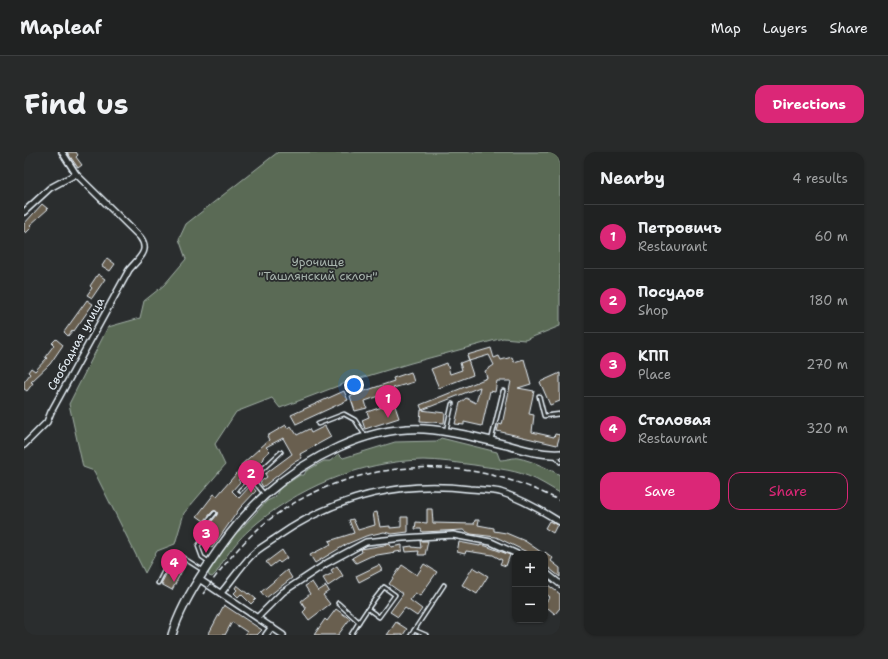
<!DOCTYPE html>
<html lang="en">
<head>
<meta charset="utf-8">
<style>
	:root { --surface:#202222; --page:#282a2a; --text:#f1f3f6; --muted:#a2a4a5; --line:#3d3f40; --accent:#db2777 }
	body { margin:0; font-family:"Shantell Sans",sans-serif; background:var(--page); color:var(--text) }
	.controls { position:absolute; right:12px; bottom:12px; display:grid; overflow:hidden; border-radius:8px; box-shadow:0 1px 3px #0004 }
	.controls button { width:36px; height:36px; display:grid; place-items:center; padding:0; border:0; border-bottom:1px solid var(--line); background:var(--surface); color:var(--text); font:20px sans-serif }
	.you { position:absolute; left:330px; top:233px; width:14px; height:14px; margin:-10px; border:3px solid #fff; border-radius:50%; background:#1a73e8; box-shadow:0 0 0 6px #1a73e833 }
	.badge { display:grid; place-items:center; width:26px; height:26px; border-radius:50%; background:var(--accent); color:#fff; font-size:13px; font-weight:700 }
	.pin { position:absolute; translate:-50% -33px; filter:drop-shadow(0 1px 2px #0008) }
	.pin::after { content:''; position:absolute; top:21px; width:14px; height:12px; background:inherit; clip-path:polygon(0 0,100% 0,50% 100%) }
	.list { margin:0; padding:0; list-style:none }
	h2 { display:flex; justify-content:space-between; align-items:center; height:52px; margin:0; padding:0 16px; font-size:17px }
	h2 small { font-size:13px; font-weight:400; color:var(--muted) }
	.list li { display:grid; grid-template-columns:26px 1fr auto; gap:12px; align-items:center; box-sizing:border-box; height:64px; padding:0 16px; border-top:1px solid var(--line) }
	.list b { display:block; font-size:15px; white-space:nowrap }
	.list p { margin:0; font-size:13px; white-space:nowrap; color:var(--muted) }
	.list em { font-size:13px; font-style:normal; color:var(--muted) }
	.actions { display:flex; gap:8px; padding:12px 16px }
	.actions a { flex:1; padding:9px 0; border:1px solid var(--accent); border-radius:12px; text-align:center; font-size:14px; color:var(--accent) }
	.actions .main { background:var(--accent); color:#fff }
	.map { position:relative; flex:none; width:536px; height:483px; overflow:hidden; border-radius:12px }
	header { display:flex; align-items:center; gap:24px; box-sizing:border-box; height:56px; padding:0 20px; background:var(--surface); border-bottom:1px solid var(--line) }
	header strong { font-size:19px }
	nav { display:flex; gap:22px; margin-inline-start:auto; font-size:14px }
	.intro { display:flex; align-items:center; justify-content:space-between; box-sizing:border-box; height:96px; padding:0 24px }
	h1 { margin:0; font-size:28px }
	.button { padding:10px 18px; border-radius:12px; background:var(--accent); color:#fff; font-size:14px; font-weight:700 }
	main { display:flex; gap:24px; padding:0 24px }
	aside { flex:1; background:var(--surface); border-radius:12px; box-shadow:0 1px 3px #0004 }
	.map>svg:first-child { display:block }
	.green { fill:#5a6b54; stroke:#a1aea6 }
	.building { fill:#695e50; stroke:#e8f1f8 }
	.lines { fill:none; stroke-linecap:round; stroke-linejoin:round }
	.service-casing { stroke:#e8f1f8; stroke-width:5.5 }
	.minor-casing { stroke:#e8f1f8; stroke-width:8 }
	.secondary-casing { stroke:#e8f1f8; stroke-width:10 }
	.service { stroke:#2a2d2e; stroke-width:2.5 }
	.minor { stroke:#2a2d2e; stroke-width:5 }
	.secondary { stroke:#2a2d2e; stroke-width:7 }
	.rail { stroke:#e8f1f8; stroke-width:1.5; stroke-dasharray:6 3; stroke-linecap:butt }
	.labels { text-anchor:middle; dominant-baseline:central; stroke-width:3.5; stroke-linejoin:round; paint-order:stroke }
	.park-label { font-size:12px; fill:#a8b5ae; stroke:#2a2d2e }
	.street-label { font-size:12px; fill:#e8f1f8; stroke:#2a2d2e }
</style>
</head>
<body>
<header>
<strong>Mapleaf</strong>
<nav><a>Map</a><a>Layers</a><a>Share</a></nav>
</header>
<div class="intro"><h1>Find us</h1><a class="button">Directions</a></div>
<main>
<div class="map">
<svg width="536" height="483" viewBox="0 0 536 483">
	<rect width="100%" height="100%" fill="#2a2d2e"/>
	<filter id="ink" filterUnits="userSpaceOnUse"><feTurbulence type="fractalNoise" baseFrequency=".025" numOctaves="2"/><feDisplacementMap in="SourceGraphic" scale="8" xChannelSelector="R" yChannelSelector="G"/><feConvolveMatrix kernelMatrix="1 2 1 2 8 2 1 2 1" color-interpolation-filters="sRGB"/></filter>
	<g filter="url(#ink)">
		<g class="green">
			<polygon points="254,0 536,0 536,174 501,188 479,186 387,211 327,229 256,256 248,246 212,260 191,292 201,313 160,361 151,392 133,399 121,421 70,319 59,315 45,252 84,175 116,166 120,149 140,133 162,107 155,87 162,72"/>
			<path d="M417,286L473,300L476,308C482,308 490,305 494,306C509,309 523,316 536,323V341C525,335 515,328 504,324C487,317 467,316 450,313C433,311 416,308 399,308C336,309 272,336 225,378C216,386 207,397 200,408C196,413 194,421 188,425L185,424L184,418L211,380L215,379L243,349L251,345L255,337L276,323H280L282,319L300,309H306L315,302L319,306L371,290L413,289Z"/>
		</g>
		<g class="building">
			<polygon points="43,0 52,0 54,3 52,5 58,13 54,16"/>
			<polygon points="18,52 24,57 6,73 8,75 2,81 0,79 0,72"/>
			<polygon points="83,106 91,112 86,119 78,114"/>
			<polygon points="74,122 81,127 68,146 63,143 68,136 66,134"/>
			<polygon points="63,148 69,152 50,179 49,178 44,184 40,180"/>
			<polygon points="32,187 39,193 26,212 7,230 9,231 3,239 0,237 0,230 6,222 4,220 7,216 11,219 23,206 21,205 30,193 28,191"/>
			<polygon points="467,196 470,206 475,204 477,208 488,205 490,210 500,207 507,232 494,236 510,239 505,262 510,263 508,280 530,285 531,282 536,283 533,293 473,279 475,272 478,273 487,229 473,229 471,240 466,239 458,274 440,270 440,273 431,272 436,251 442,246 452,251 456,235 398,258 396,253 463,226 461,219 470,213 465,203 445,209 443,203"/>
			<polygon points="444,208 449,223 415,236 407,217 423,211 426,222 438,218 436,211"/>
			<polygon points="387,220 390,230 369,236 370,239 341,249 343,256 331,259 326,244 370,229 369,226"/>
			<polygon points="536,221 536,249 526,253 516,230"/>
			<polygon points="320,239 324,248 272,272 267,263"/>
			<polygon points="370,251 375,266 341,277 338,268 345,265 343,260"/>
			<polygon points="397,258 421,261 420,271 396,269"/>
			<polygon points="262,273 263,276 267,274 273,283 285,277 287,281 301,274 307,285 276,302 278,306 269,311 239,335 236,330 243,325 241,322 268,302 259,286 242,295 246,299 239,305 240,307 225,322 223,319 214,328 216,330 208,339 215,346 227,333 232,339 216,356 188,396 184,393 193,379 185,373 193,363 193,360 189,359 180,369 173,364 190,342 193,344 218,315 217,313 245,288 243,284"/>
			<polygon points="403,357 408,357 409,371 450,372 451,368 455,368 454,373 470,376 470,379 482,381 501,389 520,402 507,402 472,385 447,382 439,378 398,380 397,377 391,377 392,370 403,371"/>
			<polygon points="353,360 356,375 366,374 366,376 377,375 377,365 384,365 384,380 368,382 360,380 342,384 323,392 291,411 286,403 307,392 305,389 330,381 325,368 329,367 334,378 351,373 349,361"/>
			<polygon points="525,369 533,373 529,381 521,376"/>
			<polygon points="396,389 404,389 401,403 394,403 395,399 382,400 381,395 388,394 388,395 397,396"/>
			<polygon points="435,390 456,394 456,393 462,394 486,403 482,414 476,412 478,408 469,403 442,399 441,402 433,400"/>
			<polygon points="366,392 367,395 378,393 378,399 347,404 332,411 328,406 338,400 337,397"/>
			<polygon points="258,398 263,406 256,411 254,409 246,415 242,410"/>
			<polygon points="521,400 529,406 527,409 536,416 536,425 521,413"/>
			<polygon points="151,405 162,411 148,438 137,432"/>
			<polygon points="400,412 413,420 396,444 391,441 386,448 398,457 393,464 381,456 374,465 366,460 379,442 365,432 378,413 393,423"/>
			<polygon points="355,413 358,418 335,430 332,424"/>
			<polygon points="313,414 319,424 304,434 299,426 309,421 307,418"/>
			<polygon points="449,415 464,424 453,442 438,433"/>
			<polygon points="263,418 268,426 242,446 237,440"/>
			<polygon points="288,430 294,439 302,434 305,439 299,443 306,452 285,468 279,460 282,457 277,449 286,442 281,434"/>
			<polygon points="213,433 224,442 225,441 232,447 227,452 217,442 214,445 210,441 213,438 211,436"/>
			<polygon points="524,433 536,442 536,456 531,462 524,456 521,460 521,451 526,445 521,441 521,437"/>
			<polygon points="200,453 238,478 233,483 221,483 223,480 208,470 201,483 184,483"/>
			<polygon points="312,457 326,467 314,483 290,483 301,467 303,469"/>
			<polygon points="372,470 383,477 379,483 363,483"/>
		</g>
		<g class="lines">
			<defs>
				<g id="service">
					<polyline points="515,244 520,264 536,262"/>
					<polyline points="294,272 320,262 331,268 342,285"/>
					<polyline points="422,279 428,252"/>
					<polyline points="467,289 479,239"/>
					<polyline points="531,303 536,310"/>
					<polyline points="228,327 257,300"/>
					<polyline points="216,338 228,327 241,343"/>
					<polyline points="185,410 178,405 174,394 181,384 180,374 191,361"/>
					<polyline points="134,431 148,403 153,402 180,419"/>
					<polyline points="314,451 335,470"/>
					<polyline points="390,478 402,483"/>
					<path d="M327,483C337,466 348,450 360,435L371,443L355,465L344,457"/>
					<polyline points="387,483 420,433"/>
				</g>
				<g id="minor">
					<polyline points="0,60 26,36 52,22"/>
					<path d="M0,293L23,270L27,260L105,118C114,107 127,99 116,85L52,22L38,0"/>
					<polyline points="521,420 536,432"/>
					<polyline points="175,427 259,483"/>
					<path d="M197,441C208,428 217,414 228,403C235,396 245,391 253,385C312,344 375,328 446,337C456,338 467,338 476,340C498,347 517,358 536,370"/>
					<polyline points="234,465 259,440 303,411 342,390 379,386 429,383 467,390 493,402"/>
					<polyline points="242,483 248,475"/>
				</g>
				<path id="secondary" d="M148,483C155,459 168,437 182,416C199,390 218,364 241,343C283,306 343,274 400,277C428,279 455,286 483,293C500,298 518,303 536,302"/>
			</defs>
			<use href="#service" class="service-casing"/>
			<use href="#minor" class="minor-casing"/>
			<use href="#secondary" class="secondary-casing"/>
			<use href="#service" class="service"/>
			<use href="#minor" class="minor"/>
			<use href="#secondary" class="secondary"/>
			<path class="rail" d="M179,442C197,416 217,391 241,371C325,304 443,299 536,349"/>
		</g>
	</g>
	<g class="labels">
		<g class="park-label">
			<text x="294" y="110">Урочище<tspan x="294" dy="14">"Ташлянский склон"</tspan></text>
		</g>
		<g class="street-label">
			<text transform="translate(52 192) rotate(-61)">Свободная улица</text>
		</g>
	</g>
</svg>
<div class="controls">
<button>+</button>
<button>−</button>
</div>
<div class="you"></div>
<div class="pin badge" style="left:364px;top:266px">1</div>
<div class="pin badge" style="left:227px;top:341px">2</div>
<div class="pin badge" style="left:182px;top:401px">3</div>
<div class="pin badge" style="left:150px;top:430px">4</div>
</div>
<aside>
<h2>Nearby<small>4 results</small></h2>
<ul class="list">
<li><span class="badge">1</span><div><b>Петровичъ</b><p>Restaurant</p></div><em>60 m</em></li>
<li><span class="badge">2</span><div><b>Посудов</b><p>Shop</p></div><em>180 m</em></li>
<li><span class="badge">3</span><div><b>КПП</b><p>Place</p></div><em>270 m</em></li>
<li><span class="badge">4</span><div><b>Столовая</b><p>Restaurant</p></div><em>320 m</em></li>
</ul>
<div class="actions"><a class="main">Save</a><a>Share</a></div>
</aside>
</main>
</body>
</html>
